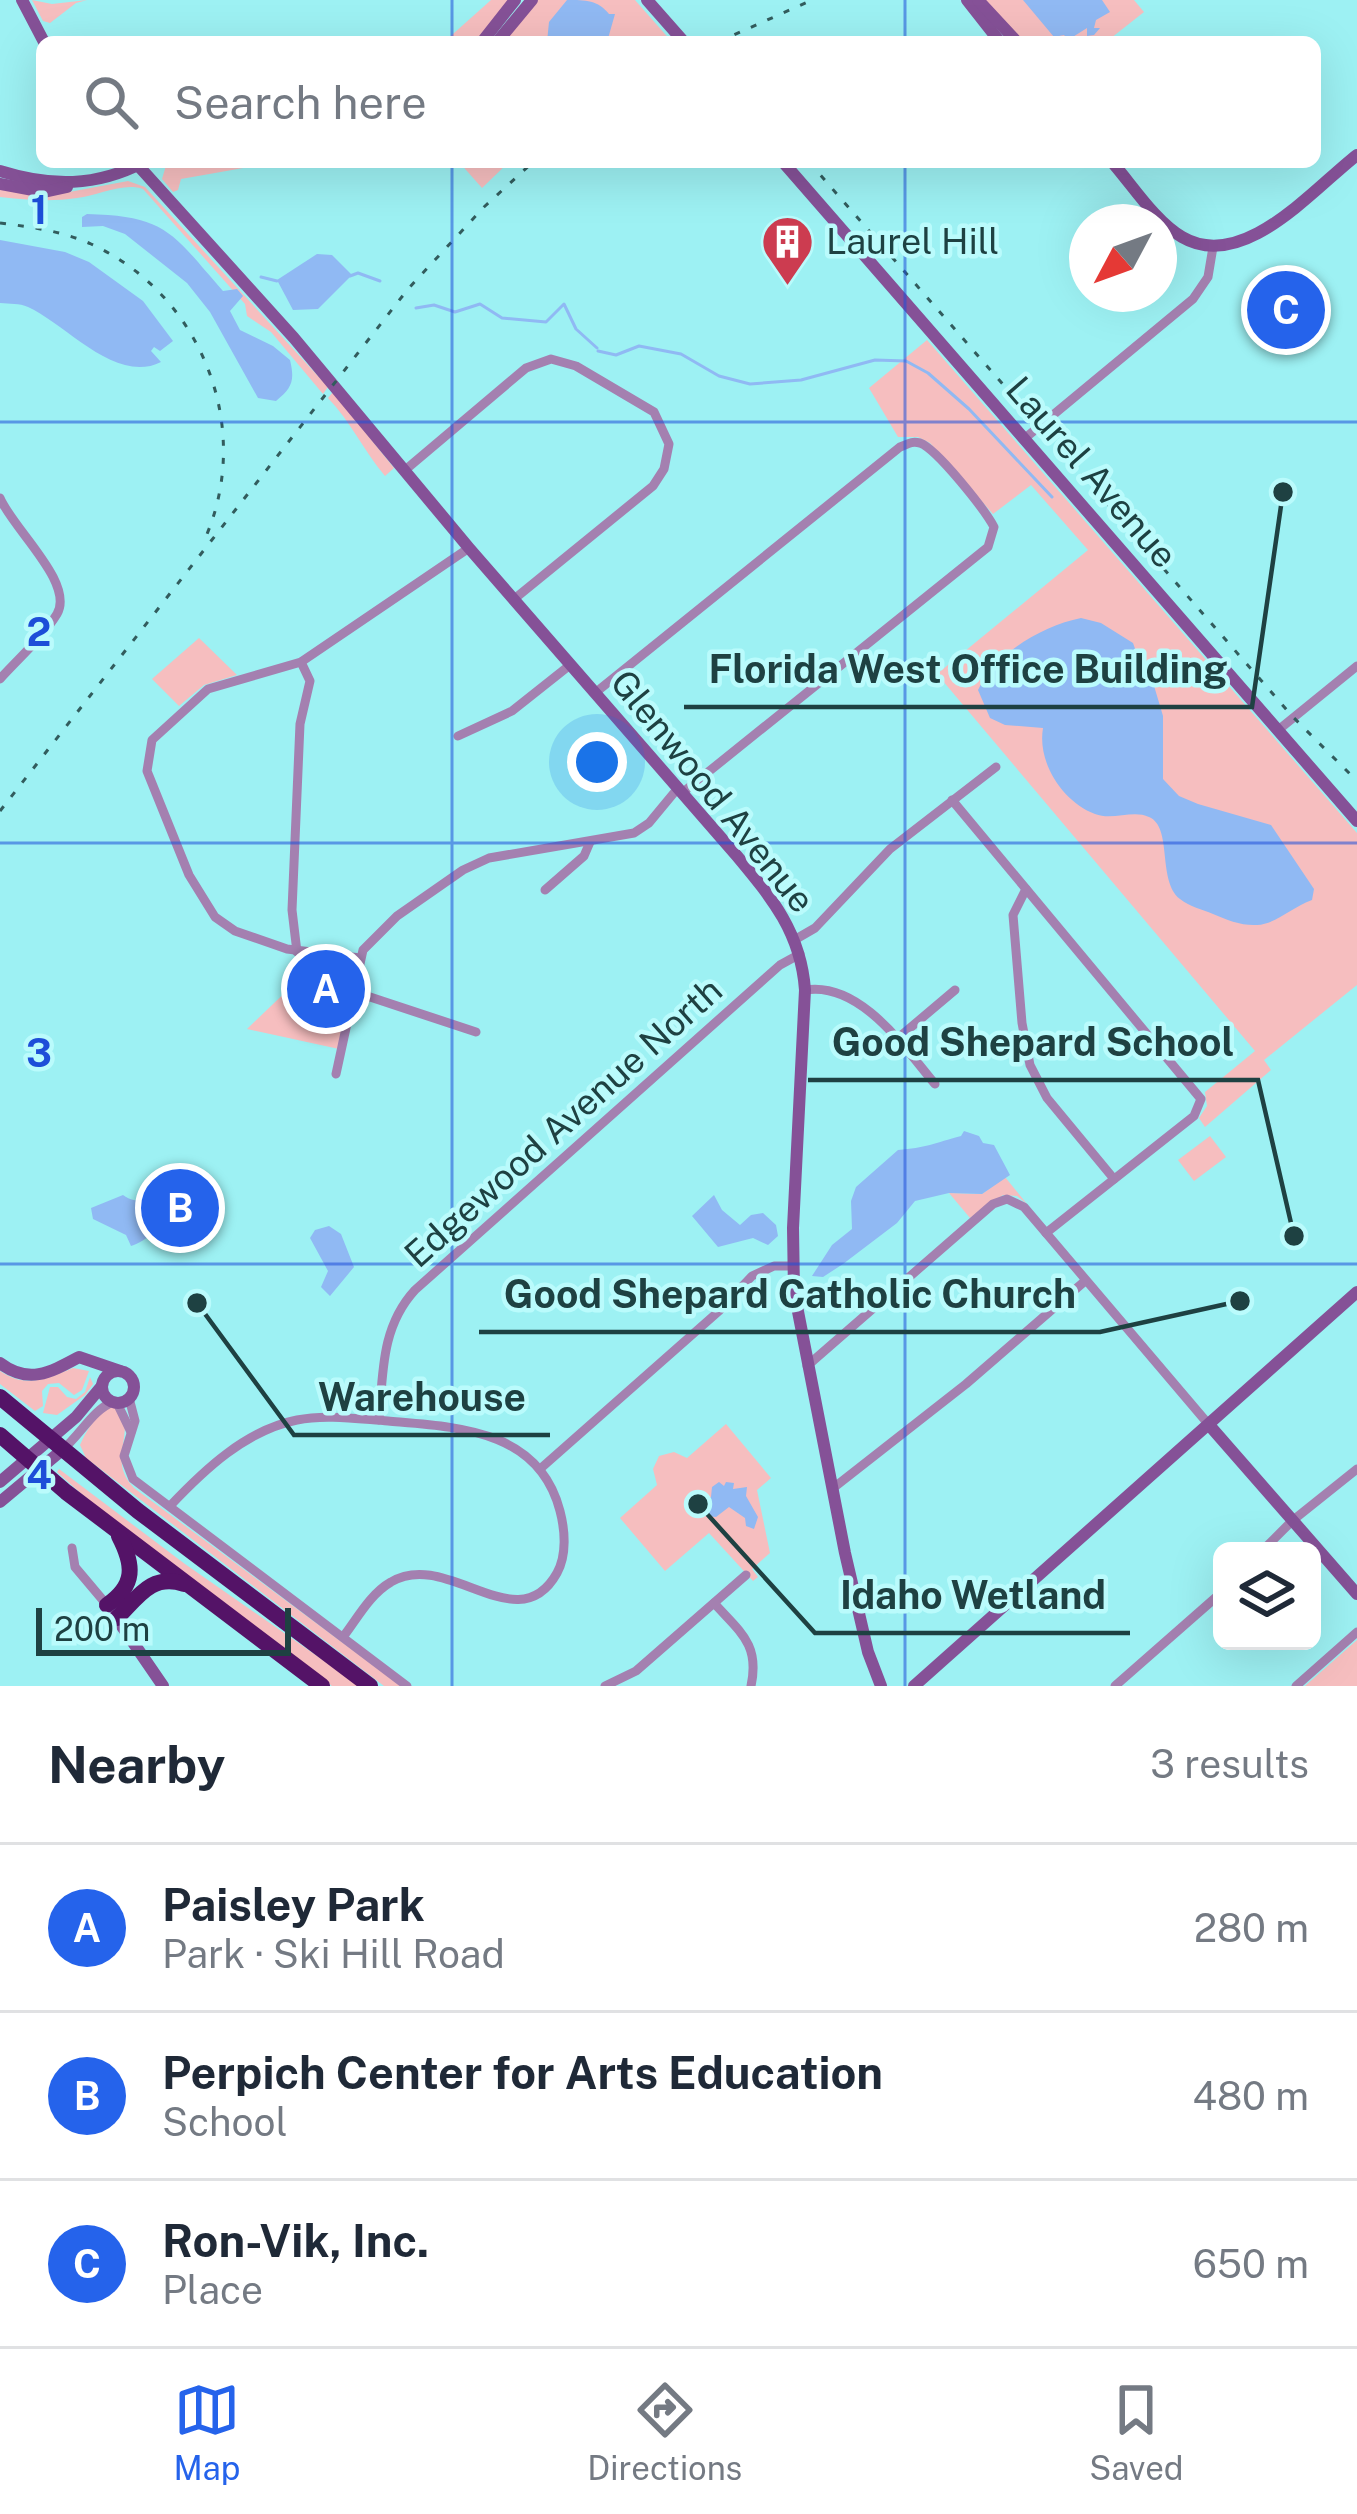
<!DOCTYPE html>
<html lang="en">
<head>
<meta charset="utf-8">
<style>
	:root { --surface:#fff; --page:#f6f6f7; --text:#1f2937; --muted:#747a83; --line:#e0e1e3; --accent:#2563eb }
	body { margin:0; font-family:"Public Sans",sans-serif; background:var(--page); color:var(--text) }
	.controls { position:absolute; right:36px; bottom:36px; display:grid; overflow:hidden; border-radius:18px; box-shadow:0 12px 48px #0002 }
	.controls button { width:108px; height:108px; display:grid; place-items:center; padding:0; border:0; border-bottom:3px solid var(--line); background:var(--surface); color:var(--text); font:60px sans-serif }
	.compass { position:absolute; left:1069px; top:204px; width:108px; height:108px; border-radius:50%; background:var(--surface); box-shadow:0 12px 48px #0002; rotate:229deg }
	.scale { position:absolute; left:36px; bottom:30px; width:255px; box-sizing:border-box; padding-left:12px; border:6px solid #1e4142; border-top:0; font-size:33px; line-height:42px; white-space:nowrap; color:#1e4142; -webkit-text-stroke:9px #bafbfc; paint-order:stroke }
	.you { position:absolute; left:597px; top:762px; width:42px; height:42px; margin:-30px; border:9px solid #fff; border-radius:50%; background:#1a73e8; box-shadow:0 0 0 18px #1a73e833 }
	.badge { display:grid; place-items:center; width:78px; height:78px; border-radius:50%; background:var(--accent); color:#fff; font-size:39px; font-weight:700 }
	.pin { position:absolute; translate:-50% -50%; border:6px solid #fff; box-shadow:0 3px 12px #0006 }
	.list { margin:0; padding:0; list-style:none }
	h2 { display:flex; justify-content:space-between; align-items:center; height:156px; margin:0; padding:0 48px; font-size:51px }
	h2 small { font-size:39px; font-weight:400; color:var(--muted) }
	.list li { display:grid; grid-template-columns:78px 1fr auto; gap:36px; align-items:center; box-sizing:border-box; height:168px; padding:0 48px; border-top:3px solid var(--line) }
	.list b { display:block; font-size:45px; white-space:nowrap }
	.list p { margin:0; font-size:39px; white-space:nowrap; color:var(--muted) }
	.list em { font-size:39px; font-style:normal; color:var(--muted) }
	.icon { flex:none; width:66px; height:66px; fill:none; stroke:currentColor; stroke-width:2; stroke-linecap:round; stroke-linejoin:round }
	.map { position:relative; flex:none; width:1357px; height:1686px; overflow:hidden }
	.search { position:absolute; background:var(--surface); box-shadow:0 12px 48px #0002; left:36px; right:36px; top:36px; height:132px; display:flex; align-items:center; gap:30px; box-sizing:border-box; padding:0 42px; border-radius:18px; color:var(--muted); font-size:45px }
	.sheet { height:660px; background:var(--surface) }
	nav { display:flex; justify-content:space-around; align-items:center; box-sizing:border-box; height:168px; border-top:3px solid var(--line); background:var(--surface); font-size:33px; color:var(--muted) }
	nav a { display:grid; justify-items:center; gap:6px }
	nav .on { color:var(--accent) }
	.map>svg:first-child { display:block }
	.green { fill:#f6bebf }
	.water { fill:#90b9f3 }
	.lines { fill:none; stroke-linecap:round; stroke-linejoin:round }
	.stream { stroke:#90b9f3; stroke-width:3 }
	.street { stroke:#a480b0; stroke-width:9 }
	.secondary { stroke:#855197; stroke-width:12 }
	.highway { stroke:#541367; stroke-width:16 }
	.rail { stroke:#325c5d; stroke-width:3; stroke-dasharray:6 12; stroke-linecap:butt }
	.grid { fill:none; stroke:#1d4ed8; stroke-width:3; stroke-opacity:0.55 }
	.labels { text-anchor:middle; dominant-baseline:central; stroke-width:9; stroke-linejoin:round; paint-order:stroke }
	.poi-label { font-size:36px; fill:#1e4142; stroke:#bafbfc; text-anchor:start }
	.street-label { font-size:36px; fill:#1e4142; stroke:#bafbfc }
	.grid-label { font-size:39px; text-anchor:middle; font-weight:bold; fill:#1d4ed8; stroke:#bafbfc; stroke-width:9; stroke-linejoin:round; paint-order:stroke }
	.leader { fill:none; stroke:#1e4142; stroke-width:4.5 }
	.callout-dot { fill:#1e4142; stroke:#bafbfc; stroke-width:4.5 }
	.callout-label { font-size:39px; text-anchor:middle; font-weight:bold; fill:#1e4142; stroke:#bafbfc; stroke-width:9; stroke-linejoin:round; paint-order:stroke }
</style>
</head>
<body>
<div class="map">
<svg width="1357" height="1686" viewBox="0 0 1357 1686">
	<rect width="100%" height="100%" fill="#9df1f3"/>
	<g class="green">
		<polygon points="32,0 52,4 87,0 76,3 50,23 43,21"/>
		<polygon points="491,0 511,0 478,42 444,42"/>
		<polygon points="537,0 635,0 672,42 501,42"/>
		<polygon points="985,0 1134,0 1144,12 1106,42 1021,42"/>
		<polygon points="167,162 278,162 181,179 178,190 173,192 162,179"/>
		<polygon points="459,162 509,162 482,188"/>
		<path d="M128,181L145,187L328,387L323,394L271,332L247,316L245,304L143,189C123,182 98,196 77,198C51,202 26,200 0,197V187L53,195Z"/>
		<polygon points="927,340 1357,833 1357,985 1264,1060 1271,1070 1205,1127 1199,1118 1207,1106 1205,1092 1255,1051 937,674 1088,550 1031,485 993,514 930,443 918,437 898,437 869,388"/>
		<path d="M333,392L394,468L385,476C364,451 351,422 328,398Z"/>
		<polygon points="199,638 237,675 204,685 179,706 152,679"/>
		<polygon points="296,958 354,964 339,1049 247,1029 296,982"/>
		<polygon points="1210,1136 1226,1157 1194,1181 1178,1160"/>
		<polygon points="1005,1177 1027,1204 1017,1196 1003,1195 970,1218 949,1193 982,1194"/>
		<path d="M73,1368L89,1371L82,1390L74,1395L59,1383L48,1384L42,1391L43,1406L35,1411L0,1384V1371C27,1389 46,1379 73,1368Z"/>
		<polygon points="90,1377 93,1384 85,1395 57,1415 43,1413 50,1387 58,1387 67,1397 76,1399 85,1392"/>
		<path d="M109,1407L116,1408L125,1424C125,1449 113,1466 134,1488L401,1686H384L86,1458L80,1445C86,1431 96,1415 109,1407Z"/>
		<polygon points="726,1424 771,1478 757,1490 770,1553 752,1569 758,1577 753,1581 709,1533 665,1571 620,1518 657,1485 653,1469 659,1456 674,1452 687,1458"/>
		<polygon points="59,1469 185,1564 360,1686 332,1686 105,1515 57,1472"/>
		<polygon points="1357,1640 1357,1686 1305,1686"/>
	</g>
	<g class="water">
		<path d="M567,0C586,0 598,0 609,14H615L607,42H547L549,22Z"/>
		<polygon points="1023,0 1102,0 1110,12 1096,20 1094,28 1100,28 1094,35 1087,36 1087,28 1068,40 1064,35 1054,37"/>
		<path d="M87,214C167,216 172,233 223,291L237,289L243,296L230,311L240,330L273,346L290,360C295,381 292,388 276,401L258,398L210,312L187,283L125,234L103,226L82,227V217Z"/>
		<path d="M0,240L65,252L89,262L143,301L173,341L160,351L154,347L151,351L161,362C116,385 66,324 28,307C19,303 10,304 0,303Z"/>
		<polygon points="317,254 332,255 352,275 318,309 293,310 277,280"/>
		<path d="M1081,618L1101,623L1133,643L1143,671L1152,679L1163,716V779L1179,796L1198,804L1271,825L1314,889L1312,900C1292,907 1276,924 1257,925C1242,926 1227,920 1213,914C1202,909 1190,907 1180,899C1157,881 1173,827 1149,817C1133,809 1113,821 1095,814C1063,802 1037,763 1043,728L1005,725L990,718L978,690C996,653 1042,626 1081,618Z"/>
		<path d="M964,1131L979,1136L983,1143L994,1145L1010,1175L982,1194L949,1193L915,1201L897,1223L843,1264L823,1277L812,1276L832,1245L852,1229L851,1201L856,1187L898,1150C925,1148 935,1143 961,1136Z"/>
		<path d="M123,1195C137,1206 152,1196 165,1210C161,1228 147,1241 131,1246L126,1235L93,1219L91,1208Z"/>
		<polygon points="714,1195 722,1210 740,1225 751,1215 763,1213 776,1225 778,1236 768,1245 753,1238 718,1247 692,1216"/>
		<polygon points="329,1226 341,1234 354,1267 330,1296 321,1287 328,1271 310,1238 315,1230"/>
		<polygon points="719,1482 724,1486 726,1482 734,1483 733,1489 747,1487 746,1496 758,1517 754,1529 746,1526 745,1518 729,1507 716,1517 706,1516 699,1505 711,1497 712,1487"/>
	</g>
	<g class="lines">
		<g class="stream">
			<polyline points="350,276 358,273 380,281"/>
			<polyline points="261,277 277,281"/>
			<polyline points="416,308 434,305 455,312 480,304 502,318 546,322 564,304 576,329 597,348"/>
			<polyline points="598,351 616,355 639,346 681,354 719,376 750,384 801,380 875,360 906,361 928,373 969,409 1052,497"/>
		</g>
		<g class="street">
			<polyline points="1024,439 1193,299 1208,277 1213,247"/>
			<polyline points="404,471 526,368 551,359 576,366 654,412 669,444 664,469 653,486 513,600"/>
			<path d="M0,498C13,529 75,583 57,614C43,637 18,659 0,679"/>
			<path d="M595,693L900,447C908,444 911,441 920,443C937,449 985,510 994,527L988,547L682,793"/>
			<polyline points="1277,731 1357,666"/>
			<polyline points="458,736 512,711 570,665"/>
			<polyline points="952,800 1201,1099 1194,1116 1046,1233"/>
			<polyline points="1026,889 1013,915 1022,1023 1030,1065 1047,1098 1114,1179"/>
			<polyline points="545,890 584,856 590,842"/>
			<polyline points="796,939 815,928 890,849 996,767"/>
			<polyline points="297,952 292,910 300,724 310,681 301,662"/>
			<polyline points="360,958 287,949 235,931 215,917 189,875 147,771 152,740 208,689 301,662 469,548"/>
			<path d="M805,990C860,981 904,1047 935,1084"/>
			<polyline points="355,992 476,1032"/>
			<polyline points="897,1039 955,990"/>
			<polyline points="336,1074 363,950 397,916 463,870 489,858 634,833 649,823 678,788"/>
			<polyline points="807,1366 993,1204 1007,1199 1024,1207 1210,1426"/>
			<polyline points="129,1398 135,1421 124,1456 133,1479 407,1686"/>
			<polyline points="117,1403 131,1432"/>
			<path d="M379,1420C383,1373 381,1327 415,1290L780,965L800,954"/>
			<path d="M61,1451C80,1436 92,1410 113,1402"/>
			<polyline points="540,1469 719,1311 752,1276 774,1266 792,1266"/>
			<polyline points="832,1489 966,1384 1085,1281"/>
			<path d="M170,1506C204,1470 246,1430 297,1420C325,1414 359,1419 388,1421C457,1427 539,1429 560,1511C565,1530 567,1555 557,1573C518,1643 447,1548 391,1582C370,1594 357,1619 343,1637"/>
			<polyline points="72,1548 75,1567 107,1605"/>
			<polyline points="1262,1551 1292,1521 1357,1469"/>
			<path d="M714,1603C740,1632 760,1644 751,1686"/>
			<polyline points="605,1686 636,1671 746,1575"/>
			<polyline points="1115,1686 1222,1592"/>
			<polyline points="1296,1686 1357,1632"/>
		</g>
		<g class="secondary">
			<polyline points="22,0 44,42"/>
			<polyline points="647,0 684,42"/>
			<polyline points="967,0 1000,42"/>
			<polyline points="978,0 1017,42"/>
			<polyline points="482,42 515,0"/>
			<polyline points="497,42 532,0"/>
			<path d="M135,162L294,338L469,548L737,856C772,898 801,933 805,990L793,1228L794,1291L845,1553L868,1652L881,1686"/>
			<polyline points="783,162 1357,821"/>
			<path d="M1112,162C1133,186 1155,221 1182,237C1243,273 1313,189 1357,155"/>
			<path d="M0,171C51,187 96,187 144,162"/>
			<polyline points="0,184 44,192 67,187"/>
			<path d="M0,1363C29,1385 51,1372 79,1357L120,1371"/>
			<circle cx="118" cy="1387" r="16"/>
			<polyline points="1210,1426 1357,1594"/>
			<polyline points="0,1482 76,1417 101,1387"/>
			<polyline points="0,1502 61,1451"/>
			<polyline points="115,1616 163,1686"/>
			<polyline points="914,1686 1357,1292"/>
		</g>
		<g class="highway">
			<polyline points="0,1397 138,1511 370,1686"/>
			<polyline points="0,1435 66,1492 322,1686"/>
			<path d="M107,1605C136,1585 134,1565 119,1536"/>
			<path d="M117,1618C138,1597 152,1573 184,1584"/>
		</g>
		<g class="rail">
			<polyline points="718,42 812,0"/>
			<polyline points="809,162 1293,717 1357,781"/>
			<path d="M0,223C31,227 62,231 91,244C199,293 253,423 207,534"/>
			<polyline points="0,811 408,289 484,207 533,162"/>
		</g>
	</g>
	<path class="grid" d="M452,0V42M905,0V42M452,162V1686M905,162V1686M0,422H1357M0,843H1357M0,1264H1357"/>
	<defs>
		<symbol id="building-pin" viewBox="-11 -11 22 30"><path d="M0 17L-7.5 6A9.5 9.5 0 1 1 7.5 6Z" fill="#cc3c50" stroke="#bafbfc"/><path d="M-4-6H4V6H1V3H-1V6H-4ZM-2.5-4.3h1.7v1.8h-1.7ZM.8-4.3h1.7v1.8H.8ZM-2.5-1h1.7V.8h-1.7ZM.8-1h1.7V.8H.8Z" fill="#fff"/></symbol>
	</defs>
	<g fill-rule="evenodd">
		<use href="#building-pin" x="758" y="212" width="59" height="81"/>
	</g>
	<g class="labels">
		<g class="poi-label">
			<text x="826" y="241">Laurel Hill</text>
		</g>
		<g class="street-label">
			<text transform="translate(1092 472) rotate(49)">Laurel Avenue</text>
			<text transform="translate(713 791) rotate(51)">Glenwood Avenue</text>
			<text transform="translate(563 1122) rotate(-42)">Edgewood Avenue North</text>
		</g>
	</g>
	<g class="grid-label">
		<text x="39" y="224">1</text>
		<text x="39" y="646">2</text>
		<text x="39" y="1067">3</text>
		<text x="39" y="1489">4</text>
	</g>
	<path class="leader" d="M1283 492L1252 707H684M1294 1236L1258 1080H808M1240 1301L1100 1332H479M197 1303L294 1435H550M698 1504L815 1633H1130"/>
	<g class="callout-dot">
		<circle cx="1283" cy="492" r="12"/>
		<circle cx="1294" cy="1236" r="12"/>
		<circle cx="1240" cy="1301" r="12"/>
		<circle cx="197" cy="1303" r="12"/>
		<circle cx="698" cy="1504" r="12"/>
	</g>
	<g class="callout-label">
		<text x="968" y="683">Florida West Office Building</text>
		<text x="1033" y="1056">Good Shepard School</text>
		<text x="790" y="1308">Good Shepard Catholic Church</text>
		<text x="422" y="1411">Warehouse</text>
		<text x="973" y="1609">Idaho Wetland</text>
	</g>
</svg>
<div class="controls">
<button><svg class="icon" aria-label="layers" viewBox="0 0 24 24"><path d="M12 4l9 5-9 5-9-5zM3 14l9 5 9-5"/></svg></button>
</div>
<svg class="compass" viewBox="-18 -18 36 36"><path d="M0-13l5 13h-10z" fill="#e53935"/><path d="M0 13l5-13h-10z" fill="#747a83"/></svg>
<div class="scale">200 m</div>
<div class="you"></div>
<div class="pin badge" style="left:326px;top:989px">A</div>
<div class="pin badge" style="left:180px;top:1208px">B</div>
<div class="pin badge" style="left:1286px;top:310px">C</div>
<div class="search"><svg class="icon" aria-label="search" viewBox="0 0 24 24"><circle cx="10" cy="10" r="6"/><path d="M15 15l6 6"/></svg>Search here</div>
</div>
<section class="sheet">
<h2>Nearby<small>3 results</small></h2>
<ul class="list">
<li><span class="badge">A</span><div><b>Paisley Park</b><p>Park · Ski Hill Road</p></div><em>280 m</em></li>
<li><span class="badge">B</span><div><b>Perpich Center for Arts Education</b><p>School</p></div><em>480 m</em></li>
<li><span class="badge">C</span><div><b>Ron-Vik, Inc.</b><p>Place</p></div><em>650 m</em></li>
</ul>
</section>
<nav>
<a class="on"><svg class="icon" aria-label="map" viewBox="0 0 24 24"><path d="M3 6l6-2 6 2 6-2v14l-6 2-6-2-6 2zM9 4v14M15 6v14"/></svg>Map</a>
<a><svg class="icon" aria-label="directions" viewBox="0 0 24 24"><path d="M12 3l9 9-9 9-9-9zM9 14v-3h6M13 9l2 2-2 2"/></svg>Directions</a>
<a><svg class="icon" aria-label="saved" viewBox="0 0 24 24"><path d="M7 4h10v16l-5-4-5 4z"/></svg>Saved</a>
</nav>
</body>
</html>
